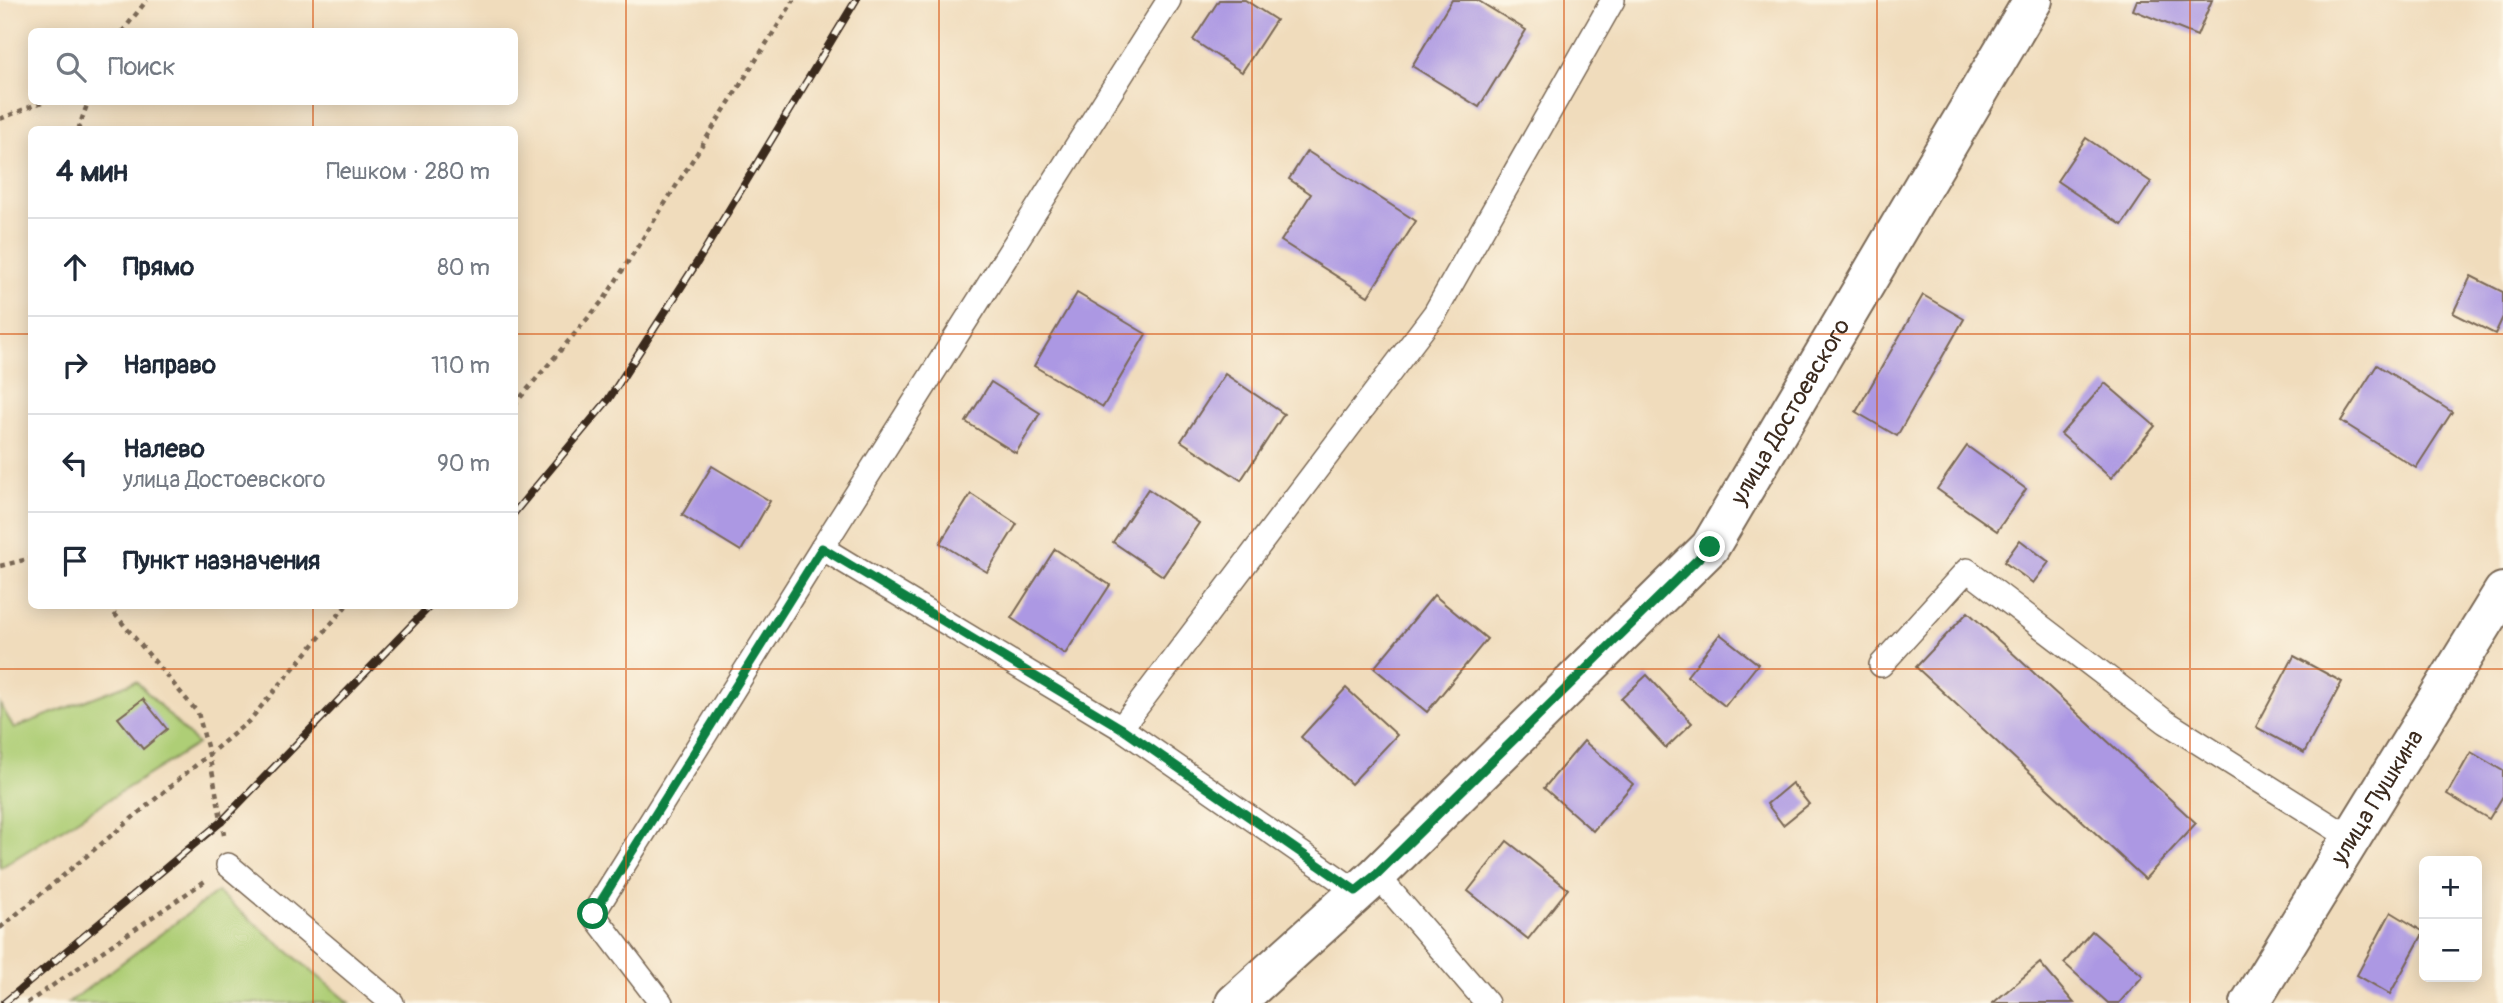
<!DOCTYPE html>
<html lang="ru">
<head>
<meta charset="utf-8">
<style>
	:root { --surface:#fff; --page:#f6f6f7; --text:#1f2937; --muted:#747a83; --line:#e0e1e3 }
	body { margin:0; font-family:Pangolin,sans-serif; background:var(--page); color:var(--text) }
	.controls { position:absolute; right:21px; bottom:21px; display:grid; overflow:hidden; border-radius:10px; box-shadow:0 4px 18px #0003 }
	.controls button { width:63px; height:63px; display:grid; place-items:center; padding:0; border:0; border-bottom:2px solid var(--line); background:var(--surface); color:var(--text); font:35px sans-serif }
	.stop { position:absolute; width:21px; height:21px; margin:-16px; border:5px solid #0b8043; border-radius:50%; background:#fff }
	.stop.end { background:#0b8043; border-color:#fff; box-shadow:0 2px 7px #0008 }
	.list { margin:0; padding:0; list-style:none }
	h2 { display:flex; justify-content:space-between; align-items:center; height:91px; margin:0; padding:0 28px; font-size:30px }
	h2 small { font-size:23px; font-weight:400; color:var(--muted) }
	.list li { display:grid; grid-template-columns:46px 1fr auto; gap:21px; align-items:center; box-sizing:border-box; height:98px; padding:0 28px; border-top:2px solid var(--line) }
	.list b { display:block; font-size:26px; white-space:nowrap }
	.list p { margin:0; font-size:23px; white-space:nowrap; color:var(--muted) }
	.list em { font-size:23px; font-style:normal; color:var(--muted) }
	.icon { flex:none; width:38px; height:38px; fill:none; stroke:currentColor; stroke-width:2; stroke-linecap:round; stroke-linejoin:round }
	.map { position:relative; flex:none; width:2503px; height:1003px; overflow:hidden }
	.search { position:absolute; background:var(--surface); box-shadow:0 4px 18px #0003; left:28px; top:28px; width:490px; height:77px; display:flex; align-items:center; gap:18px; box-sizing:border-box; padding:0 24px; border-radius:10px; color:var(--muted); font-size:26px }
	.panel { position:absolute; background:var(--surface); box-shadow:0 4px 18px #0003; left:28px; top:126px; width:490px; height:483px; border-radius:10px }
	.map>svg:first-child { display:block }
	.green { fill:#aece76; stroke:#747c4a; stroke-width:2 }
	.building { fill:#ac98e3 }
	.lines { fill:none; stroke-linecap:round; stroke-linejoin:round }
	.lane-casing { stroke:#7a6855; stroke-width:26 }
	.street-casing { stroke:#7a6855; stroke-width:42 }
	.path { stroke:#7a6855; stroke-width:4.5; stroke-dasharray:5 5; stroke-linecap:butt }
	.lane { stroke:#fff; stroke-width:23 }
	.street { stroke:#fff; stroke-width:38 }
	.rail-casing { stroke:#3b2a1e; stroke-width:8 }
	.rail { stroke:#fcf5e5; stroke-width:5; stroke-dasharray:16; stroke-linecap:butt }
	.route { stroke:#0b8043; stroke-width:9 }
	.grid { fill:none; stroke:#d7540e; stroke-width:2; stroke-opacity:0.55 }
	.labels { text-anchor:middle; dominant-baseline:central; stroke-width:6; stroke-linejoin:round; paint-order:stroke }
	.street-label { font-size:24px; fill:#3b2a1e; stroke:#fcf5e5 }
</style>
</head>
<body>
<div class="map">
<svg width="2503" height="1003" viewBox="0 0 2503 1003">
	<rect width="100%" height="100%" fill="#fcf5e5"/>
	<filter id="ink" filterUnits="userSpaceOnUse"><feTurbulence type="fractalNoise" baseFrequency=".0143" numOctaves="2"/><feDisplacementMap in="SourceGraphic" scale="14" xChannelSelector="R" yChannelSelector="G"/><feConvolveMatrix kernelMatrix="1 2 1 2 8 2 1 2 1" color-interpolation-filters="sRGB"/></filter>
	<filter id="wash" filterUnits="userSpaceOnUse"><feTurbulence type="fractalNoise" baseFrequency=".00686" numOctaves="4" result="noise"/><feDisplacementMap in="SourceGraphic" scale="28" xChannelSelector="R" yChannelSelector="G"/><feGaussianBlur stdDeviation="1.57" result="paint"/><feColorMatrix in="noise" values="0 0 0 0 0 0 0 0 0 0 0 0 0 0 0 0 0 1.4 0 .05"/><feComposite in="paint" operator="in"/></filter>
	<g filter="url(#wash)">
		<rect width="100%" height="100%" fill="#f0dcbc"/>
		<g class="green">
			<polygon points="136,681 197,744 0,868 0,704 14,728"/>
			<polygon points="217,892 350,1003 68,1003"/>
		</g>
		<g id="blocks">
			<g class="building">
				<polygon points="1219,0 1245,0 1276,20 1242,72 1193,40"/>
				<polygon points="1452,0 1477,0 1526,30 1479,107 1412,66"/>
				<polygon points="2137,0 2212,0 2197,36 2133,10"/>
				<polygon points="2086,138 2151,182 2122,225 2057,181"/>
				<polygon points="1307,151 1416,221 1368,296 1281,241 1311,194 1289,179"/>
				<polygon points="2471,276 2503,292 2503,317 2495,334 2453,313"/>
				<polygon points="1077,293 1146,334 1103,407 1034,366"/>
				<polygon points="1923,295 1964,319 1897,436 1856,412"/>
				<polygon points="2377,365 2452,412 2416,468 2341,421"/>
				<polygon points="1225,374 1284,414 1241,480 1181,441"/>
				<polygon points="991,382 1040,413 1016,453 966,422"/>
				<polygon points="2105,383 2155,426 2111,478 2061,434"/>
				<polygon points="1967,446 2026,489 1997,531 1937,489"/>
				<polygon points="712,466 770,501 741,551 682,515"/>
				<polygon points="1148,489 1199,523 1163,576 1113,542"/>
				<polygon points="971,494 1017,524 987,572 940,543"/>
				<polygon points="2020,540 2049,562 2033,583 2004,562"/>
				<polygon points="1055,549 1110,585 1065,654 1011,618"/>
				<polygon points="1434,595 1487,639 1427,712 1374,668"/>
				<polygon points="1968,612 2196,823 2145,879 1916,667"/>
				<polygon points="1720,634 1758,664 1725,706 1687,676"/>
				<polygon points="2294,656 2342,682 2304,753 2256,727"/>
				<polygon points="1647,675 1692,723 1666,748 1621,699"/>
				<polygon points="1346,688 1397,735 1351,784 1301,737"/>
				<polygon points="143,699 167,729 143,749 118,718"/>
				<polygon points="1584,741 1633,784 1593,831 1544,788"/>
				<polygon points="2471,752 2503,771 2503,796 2489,819 2447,794"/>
				<polygon points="1792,783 1809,804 1783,825 1767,804"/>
				<polygon points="1507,841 1568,889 1528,939 1468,891"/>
				<polygon points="2391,912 2424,932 2390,994 2357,975"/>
				<polygon points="2092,931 2143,976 2119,1003 2108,1003 2064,963"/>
				<polygon points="2040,963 2074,1003 1993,1003"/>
			</g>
		</g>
	</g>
	<g filter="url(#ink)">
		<use href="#blocks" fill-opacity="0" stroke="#7a6855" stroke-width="2"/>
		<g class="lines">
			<defs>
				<g id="lane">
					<polyline points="1169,0 822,548 1121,728 1356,891"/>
					<polyline points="1881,665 1967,570 2166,722 2352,839"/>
					<polyline points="1121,728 1435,313 1613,0"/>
					<polyline points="228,865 392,1003"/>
					<polyline points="1377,875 1487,1003"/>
					<polyline points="661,1003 593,914 822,548"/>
				</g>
				<g id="street">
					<path id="s1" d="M1235,1003L1377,875L1710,547L2033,0"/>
					<path id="s2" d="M2250,1003L2503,592"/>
				</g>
			</defs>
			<use href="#lane" class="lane-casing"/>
			<use href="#street" class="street-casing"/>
			<g class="path">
				<polyline points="122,32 147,0"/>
				<polyline points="0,119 42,102"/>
				<polyline points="78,130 88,102"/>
				<polyline points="514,405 605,298 794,0"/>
				<polyline points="0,566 32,558"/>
				<polyline points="108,606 198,713 209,754 224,835"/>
				<polyline points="0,928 249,721 346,606"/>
				<polyline points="27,1003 205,881"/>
			</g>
			<use href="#lane" class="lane"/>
			<use href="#street" class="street"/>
			<defs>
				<g id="rail">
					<polyline points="514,513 608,400 698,261 856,0"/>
					<polyline points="4,1003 222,821 430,606"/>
				</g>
			</defs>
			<use href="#rail" class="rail-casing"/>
			<use href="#rail" class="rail"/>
		</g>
	</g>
	<g class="lines" filter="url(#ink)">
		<polyline class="route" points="593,914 822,548 1121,728 1356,891 1377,874 1710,547"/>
	</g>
	<path class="grid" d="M313,0V32M626,0V1003M939,0V1003M1252,0V1003M1564,0V1003M1877,0V1003M2190,0V1003M313,102V130M0,334H32M514,334H2503M313,606V1003M0,669H2503"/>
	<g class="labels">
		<g class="street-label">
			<text stroke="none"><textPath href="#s1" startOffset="816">улица Достоевского</textPath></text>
			<text stroke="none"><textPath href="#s2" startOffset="242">улица Пушкина</textPath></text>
		</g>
	</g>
</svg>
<div class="controls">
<button>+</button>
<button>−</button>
</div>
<div class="stop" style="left:593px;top:914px"></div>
<div class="stop end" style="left:1710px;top:547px"></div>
<div class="search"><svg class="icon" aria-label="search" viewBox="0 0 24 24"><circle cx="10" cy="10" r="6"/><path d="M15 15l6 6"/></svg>Поиск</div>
<section class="panel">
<h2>4 мин<small>Пешком · 280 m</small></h2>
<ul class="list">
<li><svg class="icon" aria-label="ahead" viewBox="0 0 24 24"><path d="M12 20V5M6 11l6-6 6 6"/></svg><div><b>Прямо</b></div><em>80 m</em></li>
<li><svg class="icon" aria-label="right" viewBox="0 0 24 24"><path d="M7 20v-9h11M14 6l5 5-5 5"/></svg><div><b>Направо</b></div><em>110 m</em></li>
<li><svg class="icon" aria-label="left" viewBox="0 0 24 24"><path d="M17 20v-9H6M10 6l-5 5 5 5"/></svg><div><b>Налево</b><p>улица Достоевского</p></div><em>90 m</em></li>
<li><svg class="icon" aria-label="arrive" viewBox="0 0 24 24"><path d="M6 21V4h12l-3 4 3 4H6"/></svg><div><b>Пункт назначения</b></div></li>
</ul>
</section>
</div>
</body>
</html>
